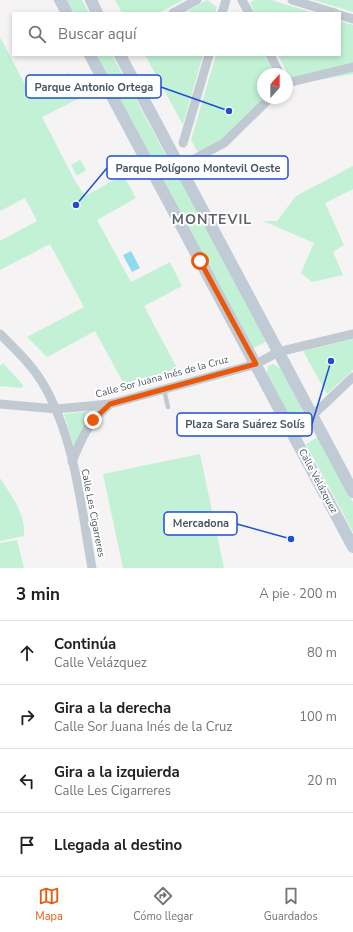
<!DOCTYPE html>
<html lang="es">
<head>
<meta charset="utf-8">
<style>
	:root { --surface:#fff; --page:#f6f6f6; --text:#202124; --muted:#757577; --line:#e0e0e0; --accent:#ea580c }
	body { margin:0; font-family:"Nunito Sans",sans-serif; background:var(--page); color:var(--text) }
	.compass { position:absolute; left:257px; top:68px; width:36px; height:36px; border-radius:50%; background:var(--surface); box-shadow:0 2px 6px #0003; rotate:21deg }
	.stop { position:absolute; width:12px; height:12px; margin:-9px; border:3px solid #ea580c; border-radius:50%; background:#fff }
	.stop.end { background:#ea580c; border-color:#fff; box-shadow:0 1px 4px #0008 }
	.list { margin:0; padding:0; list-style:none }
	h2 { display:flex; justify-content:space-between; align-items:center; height:52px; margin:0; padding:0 16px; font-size:17px }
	h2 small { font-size:13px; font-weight:400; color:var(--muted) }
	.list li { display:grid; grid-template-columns:26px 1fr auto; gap:12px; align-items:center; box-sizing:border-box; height:64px; padding:0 16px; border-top:1px solid var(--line) }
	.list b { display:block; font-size:15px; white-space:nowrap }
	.list p { margin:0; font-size:13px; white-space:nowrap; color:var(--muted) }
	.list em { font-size:13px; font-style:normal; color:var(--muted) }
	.icon { flex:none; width:22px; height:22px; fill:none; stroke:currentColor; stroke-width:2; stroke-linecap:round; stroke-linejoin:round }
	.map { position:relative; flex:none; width:353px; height:568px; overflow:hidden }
	.search { position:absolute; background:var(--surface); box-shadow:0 2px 6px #0003; left:12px; right:12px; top:12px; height:44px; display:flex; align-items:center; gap:10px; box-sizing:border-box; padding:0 14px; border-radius:0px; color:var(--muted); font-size:15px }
	.sheet { height:308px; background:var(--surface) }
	nav { display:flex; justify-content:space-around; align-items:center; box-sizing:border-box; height:56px; border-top:1px solid var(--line); background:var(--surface); font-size:11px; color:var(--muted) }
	nav a { display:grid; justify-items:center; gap:2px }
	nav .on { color:var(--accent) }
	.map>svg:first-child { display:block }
	.green { fill:#c3f1d5 }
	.water { fill:#90daee }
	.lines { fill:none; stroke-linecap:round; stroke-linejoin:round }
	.lane { stroke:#c1cad2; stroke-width:4.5 }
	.street { stroke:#c1cad2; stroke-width:9 }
	.secondary { stroke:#c1cbd6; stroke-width:12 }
	.route { stroke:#ea580c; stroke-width:5 }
	.labels { text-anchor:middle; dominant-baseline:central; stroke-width:4; stroke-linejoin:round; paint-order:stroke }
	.street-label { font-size:10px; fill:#4a5661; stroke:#fff }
	.district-label { font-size:14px; font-weight:bold; letter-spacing:1px; fill:#5f6368; stroke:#fff }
	.leader { fill:none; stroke:#1d4ed8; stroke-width:1.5 }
	.callout-dot { fill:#1d4ed8; stroke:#fff; stroke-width:1.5 }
	.callout { fill:#fff; stroke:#1d4ed8; stroke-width:1.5 }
	.callout-label { font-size:11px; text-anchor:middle; font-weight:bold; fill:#4a5661 }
</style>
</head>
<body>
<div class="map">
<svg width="353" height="568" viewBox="0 0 353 568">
	<rect width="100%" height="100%" fill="#f5f3f3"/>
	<g class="green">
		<polygon points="67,0 82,0 89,13 74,13"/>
		<polygon points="115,0 183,0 159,13 122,13"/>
		<polygon points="207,0 217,7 215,13 185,13"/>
		<polygon points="255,0 271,0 314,13 255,13 250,3"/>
		<polygon points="313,0 353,0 353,12"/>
		<polygon points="340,21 353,25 353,74 293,84 278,55 340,55"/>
		<polygon points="0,37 30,94 69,73 82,97 42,117 75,181 85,196 123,175 136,198 97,220 131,282 170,262 182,286 144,306 179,372 124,384 95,331 47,357 27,337 84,307 50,244 0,270 0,241 37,221 25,198 0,211"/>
		<polygon points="96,55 112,55 169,161 157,168"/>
		<polygon points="145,55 203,55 183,124 191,140 216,55 264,55 275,74 263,74 263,98 273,98 202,160"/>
		<polygon points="80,160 86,170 77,176 71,165"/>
		<polygon points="176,161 271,339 248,351 153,173"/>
		<polygon points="353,166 353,189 325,203 344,245 333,252 343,275 312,282 301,273 314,243 263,221 277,221 296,196"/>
		<polygon points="353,339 353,370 327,394 303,351"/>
		<polygon points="3,363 23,385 22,388 0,386 0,366"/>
		<polygon points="273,364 281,369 301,407 303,414 300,419 295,420 290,418 267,373 268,366"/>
		<polygon points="99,410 74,447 64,414"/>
		<polygon points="318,437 353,502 353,532 306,444"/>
		<polygon points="200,454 224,568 123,568 103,474"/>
		<path d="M0,478C11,496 26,513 24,536L0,541Z"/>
		<polygon points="17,540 24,568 0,568 0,543"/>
	</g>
	<polygon class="water" points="131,251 140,268 132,272 123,255"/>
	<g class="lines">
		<polyline class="lane" points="164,390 168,407"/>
		<g class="street">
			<polyline points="242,0 249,13"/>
			<polyline points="292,0 335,13"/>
			<polyline points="173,13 197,0"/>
			<polyline points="222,13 226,0"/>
			<polyline points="340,15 353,19"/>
			<polyline points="270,55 280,74"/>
			<polyline points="287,83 353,67"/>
			<polyline points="183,143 209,55"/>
			<polyline points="180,167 224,143 270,98"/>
			<path d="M0,334C15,349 31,364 42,382C75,437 81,506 92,568"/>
			<polyline points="0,404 56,409 110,404 256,364 278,352 353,334"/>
			<polyline points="290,429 312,416 353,377"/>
			<path d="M72,462C83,434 88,424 110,404"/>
		</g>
		<g class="secondary">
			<polyline points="60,0 67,13"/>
			<polyline points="91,0 97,13"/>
			<polyline points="90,55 353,547"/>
			<polyline points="120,55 353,492"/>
		</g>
	</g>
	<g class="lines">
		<polyline class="route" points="93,420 110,404 256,364 200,261"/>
	</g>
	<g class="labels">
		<g class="street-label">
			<text transform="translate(162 377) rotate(-15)">Calle Sor Juana Inés de la Cruz</text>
			<text transform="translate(318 481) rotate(62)">Calle Velázquez</text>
			<text transform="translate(93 513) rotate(79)">Calle Les Cigarreres</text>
		</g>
		<g class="district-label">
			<text x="212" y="219">MONTEVIL</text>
		</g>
	</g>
	<path class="leader" d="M229 111L161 87M76 205L107 168M331 361L312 424M291 539L237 524"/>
	<g class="callout-dot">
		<circle cx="229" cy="111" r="4"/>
		<circle cx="76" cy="205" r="4"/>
		<circle cx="331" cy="361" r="4"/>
		<circle cx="291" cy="539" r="4"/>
	</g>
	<g class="callout">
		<rect x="26" y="75" width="135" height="23" rx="4"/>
		<rect x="107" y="156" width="181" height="23" rx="4"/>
		<rect x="177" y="413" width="135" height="23" rx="4"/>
		<rect x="164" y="512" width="73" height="23" rx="4"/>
	</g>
	<g class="callout-label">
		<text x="94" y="91">Parque Antonio Ortega</text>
		<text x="198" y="172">Parque Polígono Montevil Oeste</text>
		<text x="245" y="428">Plaza Sara Suárez Solís</text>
		<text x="201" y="527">Mercadona</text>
	</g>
</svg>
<svg class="compass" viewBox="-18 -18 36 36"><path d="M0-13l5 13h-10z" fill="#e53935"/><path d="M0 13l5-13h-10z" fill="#757577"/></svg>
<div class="stop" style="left:200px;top:261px"></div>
<div class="stop end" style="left:93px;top:420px"></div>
<div class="search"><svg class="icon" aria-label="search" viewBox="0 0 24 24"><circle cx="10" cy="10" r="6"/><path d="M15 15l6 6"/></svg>Buscar aquí</div>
</div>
<section class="sheet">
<h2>3 min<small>A pie · 200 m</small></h2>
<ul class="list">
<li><svg class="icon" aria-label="ahead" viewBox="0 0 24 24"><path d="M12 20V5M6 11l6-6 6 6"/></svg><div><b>Continúa</b><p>Calle Velázquez</p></div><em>80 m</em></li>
<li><svg class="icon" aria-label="right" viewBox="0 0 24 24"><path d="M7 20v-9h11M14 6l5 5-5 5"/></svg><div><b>Gira a la derecha</b><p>Calle Sor Juana Inés de la Cruz</p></div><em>100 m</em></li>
<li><svg class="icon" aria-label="left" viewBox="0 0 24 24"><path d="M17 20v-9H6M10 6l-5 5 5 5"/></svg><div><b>Gira a la izquierda</b><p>Calle Les Cigarreres</p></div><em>20 m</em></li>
<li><svg class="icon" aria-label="arrive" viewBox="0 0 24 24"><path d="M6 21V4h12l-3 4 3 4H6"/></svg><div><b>Llegada al destino</b></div></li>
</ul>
</section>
<nav>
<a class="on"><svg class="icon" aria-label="map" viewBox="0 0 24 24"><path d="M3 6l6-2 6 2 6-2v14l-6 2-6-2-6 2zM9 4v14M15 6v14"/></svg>Mapa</a>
<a><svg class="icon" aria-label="directions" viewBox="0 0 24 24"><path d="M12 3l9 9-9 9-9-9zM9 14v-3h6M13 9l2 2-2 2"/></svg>Cómo llegar</a>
<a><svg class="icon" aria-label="saved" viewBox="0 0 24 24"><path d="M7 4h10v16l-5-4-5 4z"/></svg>Guardados</a>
</nav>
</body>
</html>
